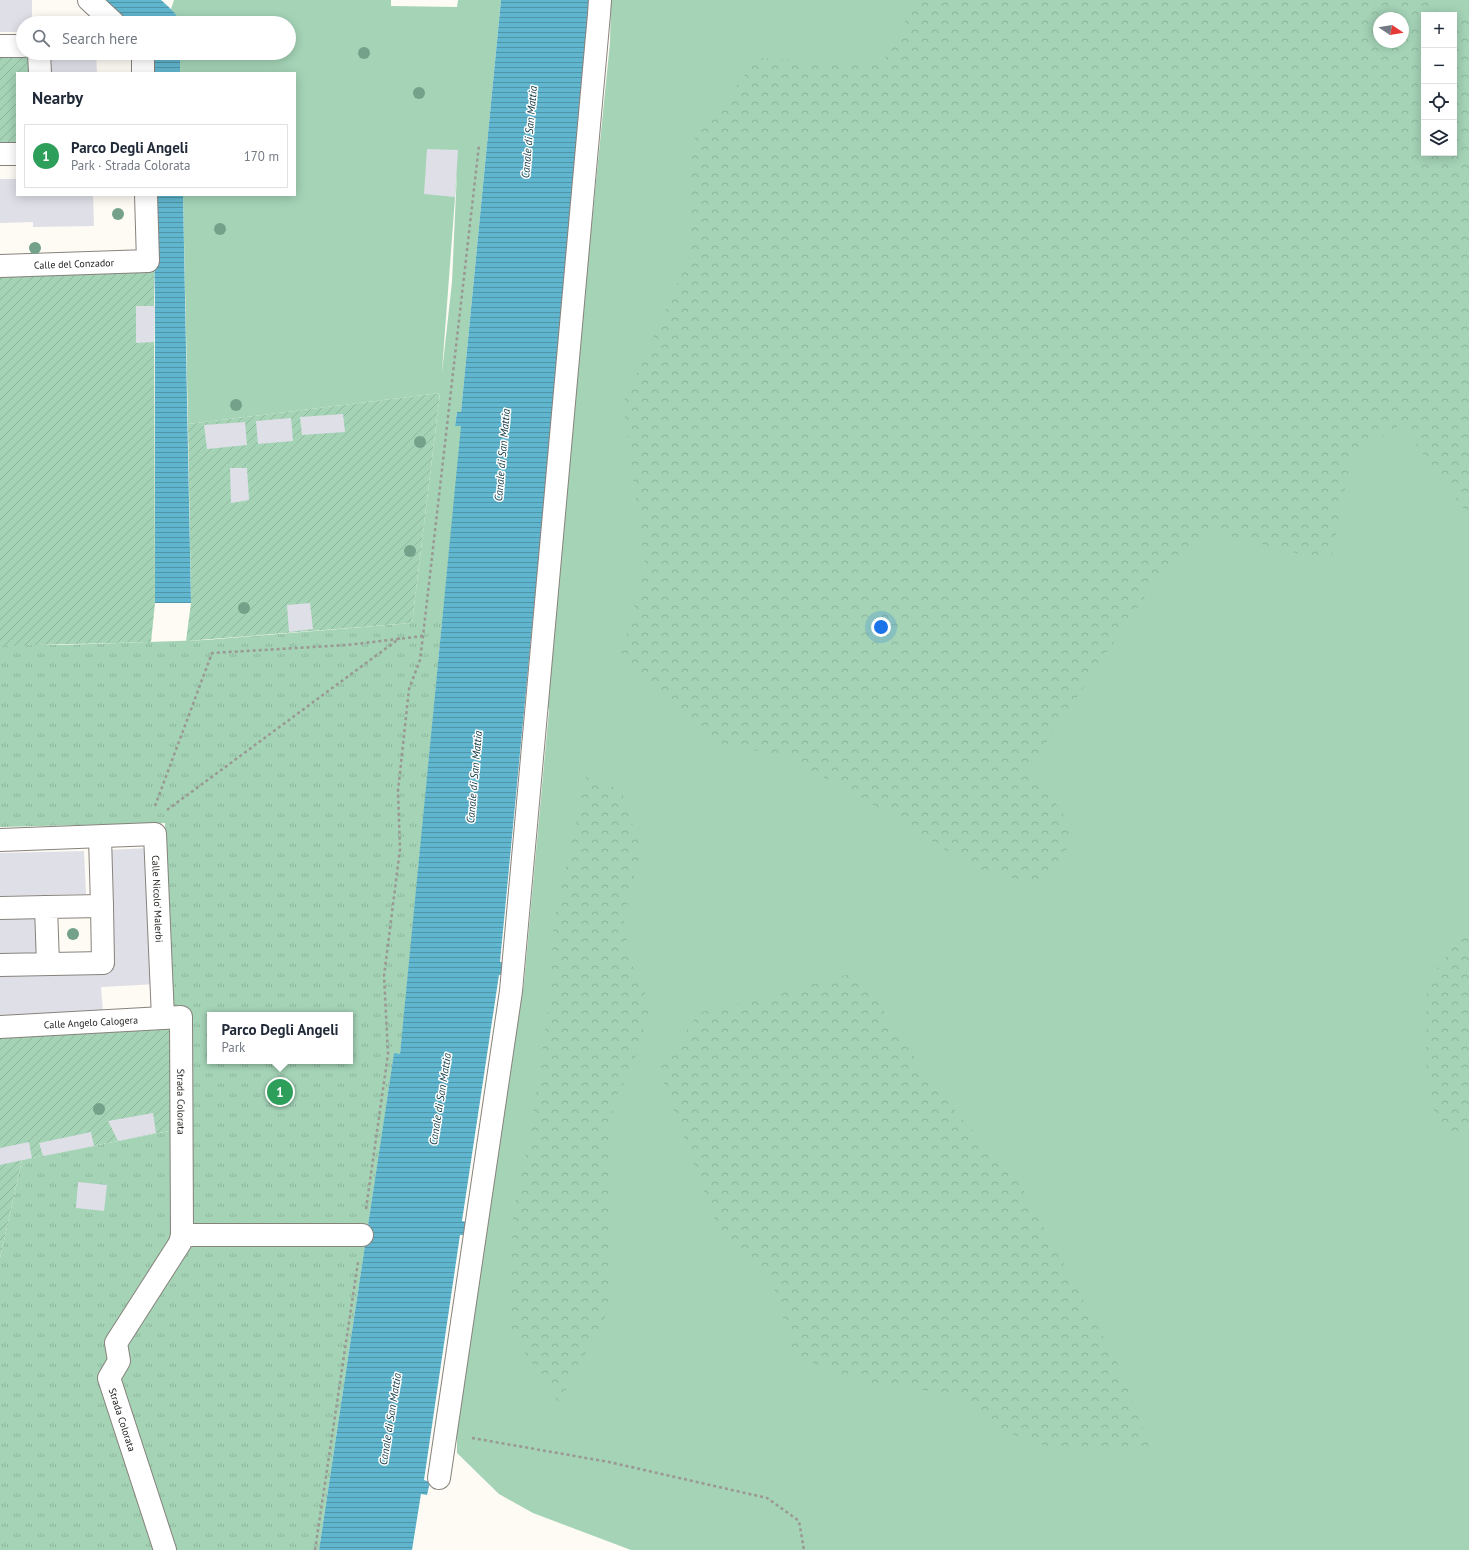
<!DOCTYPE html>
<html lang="en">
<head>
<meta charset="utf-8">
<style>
	:root { --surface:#fff; --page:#f2f2f3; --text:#1f2937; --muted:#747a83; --line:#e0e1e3; --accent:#0f766e }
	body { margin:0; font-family:"PT Sans",sans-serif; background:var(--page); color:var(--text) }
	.controls { position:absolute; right:12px; top:12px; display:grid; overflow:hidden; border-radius:0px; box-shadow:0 2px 10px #0003 }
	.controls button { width:36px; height:36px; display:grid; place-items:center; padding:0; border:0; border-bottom:1px solid var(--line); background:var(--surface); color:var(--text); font:20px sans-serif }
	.compass { position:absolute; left:1373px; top:12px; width:36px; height:36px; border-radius:50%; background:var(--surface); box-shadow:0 2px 10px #0003; rotate:102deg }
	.you { position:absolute; left:881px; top:627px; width:14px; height:14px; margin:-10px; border:3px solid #fff; border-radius:50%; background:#1a73e8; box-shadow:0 0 0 6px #1a73e833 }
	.badge { display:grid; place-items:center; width:26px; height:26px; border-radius:50%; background:var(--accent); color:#fff; font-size:13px; font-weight:700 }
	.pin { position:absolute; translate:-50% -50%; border:2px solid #fff; box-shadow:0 1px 4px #0006 }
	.popup { position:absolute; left:207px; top:1012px; width:146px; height:52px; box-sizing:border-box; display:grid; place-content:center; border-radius:0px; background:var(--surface); filter:drop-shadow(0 1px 3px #0005); font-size:13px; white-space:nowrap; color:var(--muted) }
	.popup b { font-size:15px; color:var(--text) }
	.popup::after { content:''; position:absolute; left:50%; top:100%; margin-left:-8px; border:8px solid transparent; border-top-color:var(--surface) }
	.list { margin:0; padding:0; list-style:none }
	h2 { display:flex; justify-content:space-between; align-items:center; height:52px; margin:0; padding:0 16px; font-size:17px }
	h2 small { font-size:13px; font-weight:400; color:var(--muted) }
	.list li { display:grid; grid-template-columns:26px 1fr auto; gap:12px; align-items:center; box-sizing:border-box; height:64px; margin:0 8px 8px; padding:0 8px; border:1px solid var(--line); border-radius:0px }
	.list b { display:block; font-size:15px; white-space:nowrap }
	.list p { margin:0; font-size:13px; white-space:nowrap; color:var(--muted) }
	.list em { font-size:13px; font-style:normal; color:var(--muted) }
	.icon { flex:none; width:22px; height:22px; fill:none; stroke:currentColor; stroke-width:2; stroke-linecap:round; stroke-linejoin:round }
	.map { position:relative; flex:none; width:1469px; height:1550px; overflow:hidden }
	.search { position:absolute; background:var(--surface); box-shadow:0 2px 10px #0003; left:16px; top:16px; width:280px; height:44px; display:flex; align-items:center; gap:10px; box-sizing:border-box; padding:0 14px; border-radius:22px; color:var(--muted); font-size:15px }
	.panel { position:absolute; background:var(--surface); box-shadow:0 2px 10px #0003; left:16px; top:72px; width:280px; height:124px; border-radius:0px }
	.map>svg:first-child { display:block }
	.grass { fill:#a4d3b6; fill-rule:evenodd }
	.forest { fill:url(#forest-crowns); fill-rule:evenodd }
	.park { fill:url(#park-tufts); fill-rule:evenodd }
	.garden { fill:url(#garden-furrows) }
	.water { fill:url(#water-rules) }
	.building { fill:#dfdfe7 }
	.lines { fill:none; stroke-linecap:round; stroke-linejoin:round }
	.minor-casing { stroke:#87827c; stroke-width:24 }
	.path { stroke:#9b9893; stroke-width:2.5; stroke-dasharray:3 3; stroke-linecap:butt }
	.minor { stroke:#fff; stroke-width:22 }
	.tree { fill:#74a18a }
	.labels { text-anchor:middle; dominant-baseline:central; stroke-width:3; stroke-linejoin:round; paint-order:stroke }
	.street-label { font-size:10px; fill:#24221f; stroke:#fff }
	.water-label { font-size:11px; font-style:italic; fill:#113944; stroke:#fff }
</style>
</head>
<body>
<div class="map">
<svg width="1469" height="1550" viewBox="0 0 1469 1550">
	<defs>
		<pattern id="forest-crowns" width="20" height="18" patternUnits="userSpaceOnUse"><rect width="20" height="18" fill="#a4d3b6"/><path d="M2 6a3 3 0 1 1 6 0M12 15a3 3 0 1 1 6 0" fill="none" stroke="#8db59c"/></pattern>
		<pattern id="park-tufts" width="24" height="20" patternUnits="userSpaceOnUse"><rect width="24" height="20" fill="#a4d3b6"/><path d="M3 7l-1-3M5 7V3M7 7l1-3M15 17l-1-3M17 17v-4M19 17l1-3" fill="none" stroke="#8db59c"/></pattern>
		<pattern id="garden-furrows" width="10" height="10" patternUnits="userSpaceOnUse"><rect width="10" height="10" fill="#a4d3b6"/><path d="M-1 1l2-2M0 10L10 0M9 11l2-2" fill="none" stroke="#8db59c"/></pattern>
		<pattern id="water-rules" width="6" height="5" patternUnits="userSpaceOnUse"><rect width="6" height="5" fill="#60b6ce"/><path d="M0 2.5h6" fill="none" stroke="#4f94a7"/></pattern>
	</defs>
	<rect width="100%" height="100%" fill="#fefaf4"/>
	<g class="grass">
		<path d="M174,0H391V6L457,7L458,0H501L461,412H457L455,426H462L442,623H412L440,393L188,424L183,195H295V73H180V53H289V23H179V20L171,9ZM457,171L452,282L442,372V371Z"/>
		<path d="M611,0H1469V1550H631L533,1513L499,1494L457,1453V1432L500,1133L524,982L549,710L544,696L610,43ZM1424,15H1454V153H1424ZM1379,18H1403V42H1379Z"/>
	</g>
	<g class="forest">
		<path d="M917,0H1422L1469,20V516L1401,424L1351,457L1331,562L1210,531L1152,586L1029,768L1078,833L1043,883L982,873L884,811L787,757L719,743L620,659L645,566L623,403L688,261L692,142L758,58L882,63ZM1424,15H1454V153H1424ZM1379,18H1403V42H1379Z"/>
		<polygon points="586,775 621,790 641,849 624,919 630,961 651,1005 632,1068 614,1101 609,1145 609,1310 559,1403 510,1331 513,1211 531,1129 550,996 554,921"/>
		<polygon points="1465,932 1469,934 1469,1135 1437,1128 1426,1063 1427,981"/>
		<polygon points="858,972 936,1089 1021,1185 1119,1366 1150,1447 1062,1452 987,1425 963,1395 871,1384 795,1357 771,1278 719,1231 658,1068 700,1012 728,1007"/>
	</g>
	<path class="park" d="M412,623H442L404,1018L400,1054H394L319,1550H0V1258L22,1160L174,1130L165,823L0,827V645H61L206,640ZM210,1015H350V1061H210Z"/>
	<g class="garden">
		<polygon points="0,56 32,56 32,73 17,73 17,147 0,147"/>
		<polygon points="154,266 155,603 151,642 0,646 0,274"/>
		<polygon points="440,393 412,623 186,641 191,603 188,424"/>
		<polygon points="169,1026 174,1130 22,1160 0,1258 0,1034"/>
	</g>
	<g class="water">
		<path d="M100,0H161C167,6 179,14 179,23H125Z"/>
		<polygon points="501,0 590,0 586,64 500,962 507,963 506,975 499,975 462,1221 470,1223 467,1235 460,1235 424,1480 430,1482 427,1495 421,1494 412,1550 319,1550 394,1053 400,1054 461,426 455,426 457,412 461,412"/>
		<polygon points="150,53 180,53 180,73 151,73"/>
		<polygon points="153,195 183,195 191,603 155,603 155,306"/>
	</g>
	<g class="building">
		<polygon points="0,0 32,0 32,23 23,23 23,32 0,32"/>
		<polygon points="47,53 96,53 97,73 48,73"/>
		<polygon points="427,149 458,150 455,197 424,194"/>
		<polygon points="0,179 17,179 17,195 93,195 94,226 33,227 33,222 0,223"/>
		<polygon points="136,306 155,306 154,342 136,343"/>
		<polygon points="343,414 345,432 302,435 300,417"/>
		<polygon points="291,418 293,441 258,444 256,421"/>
		<polygon points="245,422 247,445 207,449 204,425"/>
		<polygon points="230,468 247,468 249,500 231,503"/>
		<polygon points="310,603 313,629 289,632 287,605"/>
		<polygon points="150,848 158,984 101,987 103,1013 0,1017 0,973 112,968 106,850"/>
		<polygon points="84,851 86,894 0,896 0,853"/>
		<polygon points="0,918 40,918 41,956 0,956"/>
		<polygon points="153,1113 156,1133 118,1141 108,1121"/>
		<polygon points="91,1132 94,1146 43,1156 39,1143"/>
		<polygon points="29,1142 32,1158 0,1165 0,1148"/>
		<polygon points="78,1182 107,1185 104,1211 76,1208"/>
	</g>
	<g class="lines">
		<defs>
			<g id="minor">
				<polyline points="89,0 114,23"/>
				<polyline points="0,46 23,46"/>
				<polyline points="39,53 40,73"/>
				<polyline points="143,53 143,73"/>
				<polyline points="0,154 17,154"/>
				<path id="s1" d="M0,266L148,261L146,195"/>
				<polyline points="100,837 102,906"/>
				<path id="s2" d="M0,840L155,834L163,1018"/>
				<polyline points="0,908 46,907"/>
				<polyline points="0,965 103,963 102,906 46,907 48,964"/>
				<path id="s3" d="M0,1027L181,1017L182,1235L180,1243L116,1343L119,1361L109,1378L165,1550"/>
				<polyline points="182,1235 362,1235"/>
				<polyline points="439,1478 511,991 599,14 600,0"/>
			</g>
		</defs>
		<use href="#minor" class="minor-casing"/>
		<g class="path">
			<polyline points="155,806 212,653 347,645 423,636"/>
			<polyline points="167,810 400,638"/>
			<polyline points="366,1209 388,1054 384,976 400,849 398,791 409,689 420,660 423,636 479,145"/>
			<polyline points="472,1438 609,1462 767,1498 799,1521 804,1550"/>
			<polyline points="315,1550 358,1262"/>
		</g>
		<use href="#minor" class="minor"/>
	</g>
	<g class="tree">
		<circle cx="364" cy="53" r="6"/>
		<circle cx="419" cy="93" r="6"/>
		<circle cx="118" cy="214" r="6"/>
		<circle cx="220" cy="229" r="6"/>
		<circle cx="35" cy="248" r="6"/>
		<circle cx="236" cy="405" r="6"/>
		<circle cx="420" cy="442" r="6"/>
		<circle cx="410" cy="551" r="6"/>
		<circle cx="244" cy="608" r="6"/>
		<circle cx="73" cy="934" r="6"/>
		<circle cx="99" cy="1109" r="6"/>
	</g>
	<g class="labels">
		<g class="street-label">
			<text stroke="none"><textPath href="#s1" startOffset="74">Calle del Conzador</textPath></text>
			<text stroke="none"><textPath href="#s2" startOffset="220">Calle Nicolo' Malerbi</textPath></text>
			<text stroke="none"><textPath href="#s3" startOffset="91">Calle Angelo Calogera</textPath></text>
			<text stroke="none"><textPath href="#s3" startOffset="266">Strada Colorata</textPath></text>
			<text stroke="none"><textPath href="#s3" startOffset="608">Strada Colorata</textPath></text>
		</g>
		<g class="water-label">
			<text transform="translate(529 132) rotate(-85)">Canale di San Mattia</text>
			<text transform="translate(502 455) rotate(-85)">Canale di San Mattia</text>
			<text transform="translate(474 777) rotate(-85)">Canale di San Mattia</text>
			<text transform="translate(440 1099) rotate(-81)">Canale di San Mattia</text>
			<text transform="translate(390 1419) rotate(-81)">Canale di San Mattia</text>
		</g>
	</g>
</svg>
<div class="controls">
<button>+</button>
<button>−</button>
<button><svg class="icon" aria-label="locate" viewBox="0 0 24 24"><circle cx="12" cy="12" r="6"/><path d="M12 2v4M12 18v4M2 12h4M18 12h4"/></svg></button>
<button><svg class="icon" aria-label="layers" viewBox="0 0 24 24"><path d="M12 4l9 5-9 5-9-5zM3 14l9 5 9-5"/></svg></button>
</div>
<svg class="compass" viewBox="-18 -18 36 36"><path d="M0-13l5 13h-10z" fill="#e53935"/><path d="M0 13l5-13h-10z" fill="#747a83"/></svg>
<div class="you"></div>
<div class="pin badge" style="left:280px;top:1092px;background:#2e9e5b">1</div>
<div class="popup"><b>Parco Degli Angeli</b>Park</div>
<div class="search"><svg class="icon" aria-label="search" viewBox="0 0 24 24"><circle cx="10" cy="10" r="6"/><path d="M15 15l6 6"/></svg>Search here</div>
<section class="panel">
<h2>Nearby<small></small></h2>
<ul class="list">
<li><span class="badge" style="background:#2e9e5b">1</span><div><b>Parco Degli Angeli</b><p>Park · Strada Colorata</p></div><em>170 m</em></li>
</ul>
</section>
</div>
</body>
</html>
